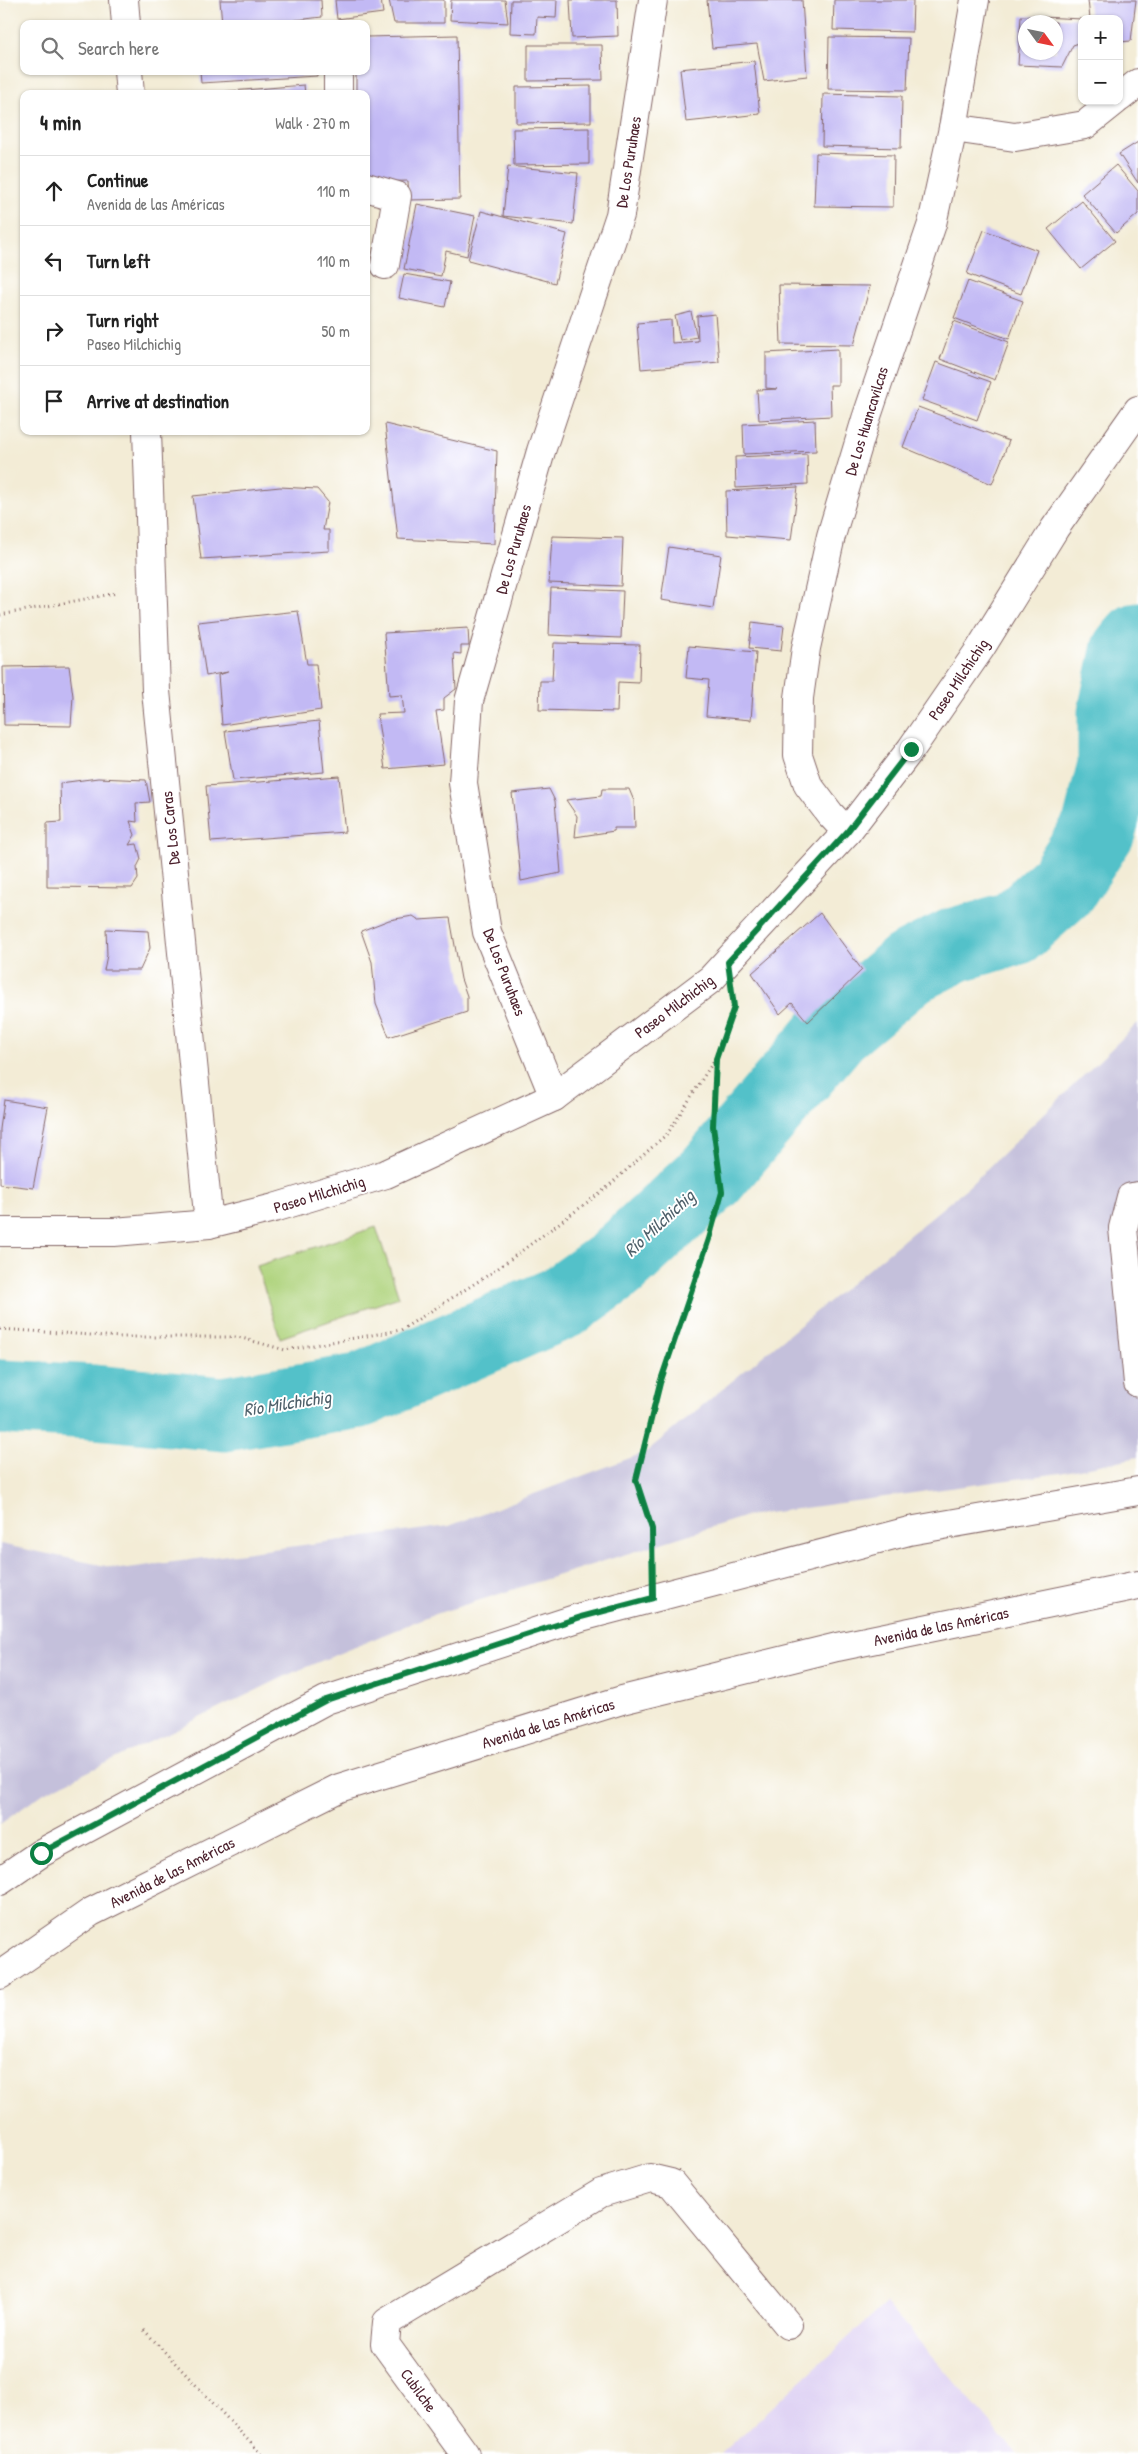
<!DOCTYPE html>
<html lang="en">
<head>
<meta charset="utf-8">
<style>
	:root { --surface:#fff; --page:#f6f6f6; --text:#222; --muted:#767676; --line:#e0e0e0 }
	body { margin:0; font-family:"Patrick Hand",sans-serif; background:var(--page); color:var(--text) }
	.controls { position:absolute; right:15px; top:15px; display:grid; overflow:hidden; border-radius:10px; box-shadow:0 1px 4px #0004 }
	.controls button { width:45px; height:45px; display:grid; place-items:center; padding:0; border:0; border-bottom:1px solid var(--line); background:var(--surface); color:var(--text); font:25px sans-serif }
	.compass { position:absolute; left:1018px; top:15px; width:45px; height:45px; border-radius:50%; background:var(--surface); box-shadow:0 1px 4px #0004; rotate:123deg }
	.stop { position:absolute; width:15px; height:15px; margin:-11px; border:4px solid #0b8043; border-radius:50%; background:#fff }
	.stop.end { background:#0b8043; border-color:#fff; box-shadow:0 1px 5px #0008 }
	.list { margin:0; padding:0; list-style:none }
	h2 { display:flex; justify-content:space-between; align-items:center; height:65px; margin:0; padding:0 20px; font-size:21px }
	h2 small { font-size:16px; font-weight:400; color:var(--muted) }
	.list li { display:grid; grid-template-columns:32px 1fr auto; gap:15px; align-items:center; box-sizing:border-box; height:70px; padding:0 20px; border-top:1px solid var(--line) }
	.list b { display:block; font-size:19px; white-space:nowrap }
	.list p { margin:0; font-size:16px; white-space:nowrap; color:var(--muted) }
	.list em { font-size:16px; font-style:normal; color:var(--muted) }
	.icon { flex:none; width:28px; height:28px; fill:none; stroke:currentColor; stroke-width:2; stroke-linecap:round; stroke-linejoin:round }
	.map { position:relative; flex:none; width:1138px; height:2454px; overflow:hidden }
	.search { position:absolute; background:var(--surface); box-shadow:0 1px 4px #0004; left:20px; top:20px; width:350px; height:55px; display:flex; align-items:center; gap:12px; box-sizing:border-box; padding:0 18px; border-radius:10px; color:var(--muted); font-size:19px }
	.panel { position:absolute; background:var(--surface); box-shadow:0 1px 4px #0004; left:20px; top:90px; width:350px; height:345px; border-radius:10px }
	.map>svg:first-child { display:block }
	.built { fill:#e0d4f4 }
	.industrial { fill:#c4c0db }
	.green { fill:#aed37c; stroke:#7c7954 }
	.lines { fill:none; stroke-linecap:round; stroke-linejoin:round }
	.river { stroke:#53c1c9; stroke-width:75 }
	.building { fill:#c2b9f4; fill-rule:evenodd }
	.minor-casing { stroke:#856767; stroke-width:30 }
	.major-casing { stroke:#856767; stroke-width:30 }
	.path { stroke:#856767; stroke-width:3; stroke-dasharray:1 4; stroke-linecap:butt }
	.minor { stroke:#fff; stroke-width:28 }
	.major { stroke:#fff; stroke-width:28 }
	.route { stroke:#0b8043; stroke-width:6 }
	.labels { text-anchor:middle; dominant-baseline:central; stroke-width:4; stroke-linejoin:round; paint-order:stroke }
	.street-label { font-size:16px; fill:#4a1f2b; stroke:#fff }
	.water-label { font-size:18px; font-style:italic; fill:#4e606a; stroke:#fff }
</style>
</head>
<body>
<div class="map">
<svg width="1138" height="2454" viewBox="0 0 1138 2454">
	<rect width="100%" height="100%" fill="#fff"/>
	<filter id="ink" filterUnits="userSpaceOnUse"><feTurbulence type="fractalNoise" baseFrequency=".02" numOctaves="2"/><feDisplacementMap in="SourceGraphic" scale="10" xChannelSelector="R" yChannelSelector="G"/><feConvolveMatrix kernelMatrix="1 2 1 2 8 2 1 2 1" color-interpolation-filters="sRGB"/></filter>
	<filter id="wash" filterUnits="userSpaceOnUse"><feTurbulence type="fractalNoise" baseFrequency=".0096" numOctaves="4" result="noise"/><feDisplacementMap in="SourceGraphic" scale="20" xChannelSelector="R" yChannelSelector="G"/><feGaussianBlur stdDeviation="1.12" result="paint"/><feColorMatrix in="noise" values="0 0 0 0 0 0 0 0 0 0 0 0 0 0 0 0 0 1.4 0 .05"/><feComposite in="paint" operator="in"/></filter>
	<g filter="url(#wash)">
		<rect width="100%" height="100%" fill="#f3ecd6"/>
		<polygon class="built" points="886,2303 1017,2454 721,2454"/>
		<polygon class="industrial" points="1138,1023 1138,1457 1060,1473 747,1516 429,1616 292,1673 44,1793 0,1824 0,1544 120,1569 449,1526 646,1452 969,1186"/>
		<polygon class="green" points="376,1227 399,1297 280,1338 257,1266"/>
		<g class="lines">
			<polyline class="river" points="0,1397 94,1402 224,1414 359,1391 563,1302 615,1265 711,1176 835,1030 909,968 955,945 1015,928 1062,886 1099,829 1115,765 1115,713 1128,652 1138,640"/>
		</g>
		<g id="blocks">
			<g class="building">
				<polygon points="220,0 321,0 322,17 263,24 222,24"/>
				<polygon points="335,0 381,0 383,13 337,19"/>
				<polygon points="389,0 444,0 444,23 394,23"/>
				<polygon points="451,0 505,0 508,23 450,20"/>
				<polygon points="511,0 557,0 556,18 537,17 536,34 510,33"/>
				<polygon points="570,0 617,0 618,36 572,38"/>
				<polygon points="707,0 802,0 807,76 764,81 757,44 712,48"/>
				<polygon points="834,0 913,0 912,32 833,30"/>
				<polygon points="1088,0 1136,0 1131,41 1119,42 1119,19 1090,19"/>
				<path d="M1021,16L1082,19V42L1073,45L1062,67L1018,65ZM1026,22H1056V52H1026Z"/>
				<polygon points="457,35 460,199 409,200 408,181 366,182 366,94 356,94 356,71 366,71 366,37"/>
				<polygon points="829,37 909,38 907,90 828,89"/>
				<polygon points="528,45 602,45 603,80 528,81"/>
				<polygon points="754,61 760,114 686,122 680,69"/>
				<polygon points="200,71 317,71 317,76 201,83"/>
				<polygon points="304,85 305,94 219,94 219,92"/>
				<polygon points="591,86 591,122 516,123 516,87"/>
				<polygon points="823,94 902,96 901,148 822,146"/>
				<polygon points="589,128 589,164 514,165 513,129"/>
				<polygon points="1138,142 1138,183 1119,154"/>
				<polygon points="816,153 894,155 893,207 814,206"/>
				<polygon points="1116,165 1138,191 1138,214 1116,233 1082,194"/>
				<polygon points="508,166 578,173 573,224 503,216"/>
				<polygon points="1082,201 1115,241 1081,269 1048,229"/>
				<polygon points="417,204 475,216 467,256 446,251 441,276 404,269"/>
				<polygon points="481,211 567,234 555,283 468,260"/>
				<polygon points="984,230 1037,250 1021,294 967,274"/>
				<polygon points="404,274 450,282 445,307 399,298"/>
				<polygon points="968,281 1023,301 1009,339 954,318"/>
				<polygon points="779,285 870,286 854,345 781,344"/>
				<polygon points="691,312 697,337 680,340 675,316"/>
				<polygon points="715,314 719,362 641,369 637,323 671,320 672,343 698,341 697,316"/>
				<polygon points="954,321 1009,342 995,380 940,359"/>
				<polygon points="838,349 838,385 830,385 831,416 759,420 757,390 777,389 766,388 766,353"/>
				<polygon points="936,362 991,382 977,420 922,400"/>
				<polygon points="918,407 1009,441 992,484 903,447"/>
				<polygon points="815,420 816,451 744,454 743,424"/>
				<polygon points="385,424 497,451 494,544 398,539"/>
				<polygon points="807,454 808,484 736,488 735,457"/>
				<polygon points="280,487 317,489 328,502 323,530 329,530 329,551 201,559 193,496"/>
				<polygon points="798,487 791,540 727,535 726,491"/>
				<polygon points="552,536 623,538 621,586 549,583"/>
				<polygon points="669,547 721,555 713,608 661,600"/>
				<polygon points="551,588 623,591 621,638 549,635"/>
				<polygon points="298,611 307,664 316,664 321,710 222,725 218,675 228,672 206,676 198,622"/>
				<polygon points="752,622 784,626 781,651 749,648"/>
				<polygon points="468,628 469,646 461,646 461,654 454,653 456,689 444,698 444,710 436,711 444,764 385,769 377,714 404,713 402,695 389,696 384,633"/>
				<polygon points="554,643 640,645 639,683 618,682 617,712 539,710 540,681 552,681"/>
				<polygon points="689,646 756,652 751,720 706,716 709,680 686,678"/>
				<polygon points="69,666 73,696 71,726 4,725 3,667"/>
				<polygon points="319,721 324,772 233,780 225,731"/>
				<polygon points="339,776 345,832 211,842 206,786"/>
				<polygon points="98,778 146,780 150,802 136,803 137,822 130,821 135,835 129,845 137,844 141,859 137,867 138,879 132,888 47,887 47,823 61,822 60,783"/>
				<polygon points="549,789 555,801 561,873 521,881 512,793"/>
				<polygon points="602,789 629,789 634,801 635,828 614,828 614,831 575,837 577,816 566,800 601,796"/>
				<polygon points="820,913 862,970 808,1022 792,1003 780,1014 752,973"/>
				<polygon points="413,916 419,920 450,918 461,979 467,996 467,1012 389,1037 376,1004 372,962 361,931 389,920"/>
				<polygon points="106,929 148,931 150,948 140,970 104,970 107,955"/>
				<polygon points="4,1100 48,1107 33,1188 0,1184 0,1129"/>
			</g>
		</g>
	</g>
	<g filter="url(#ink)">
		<use href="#blocks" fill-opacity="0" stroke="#856767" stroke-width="1"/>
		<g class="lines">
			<defs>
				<g id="minor">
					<polyline points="124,0 126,24"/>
					<polyline points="128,71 130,94"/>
					<polyline points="338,75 338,94"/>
					<polyline points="1119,98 1138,83"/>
					<polyline points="953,128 1015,137 1085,125 1115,101"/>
					<polyline points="366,187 397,196 385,265"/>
					<polyline points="147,431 156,691 209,1224"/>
					<polyline points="847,832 830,814 808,785 798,755 799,698 806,648 831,536 866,419 932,224 953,128 975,0"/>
					<polyline points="554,1097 487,932 463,783 469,701 541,451 620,215 653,0"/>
					<polyline points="1138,1196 1131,1197 1123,1228 1138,1383"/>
					<polyline points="0,1232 114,1232 209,1224 274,1208 386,1174 554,1097 711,979 847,832 911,749 980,649 1055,528 1138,410"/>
					<polyline points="465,2454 385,2344 387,2322 601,2193 650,2178 671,2183 788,2325"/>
				</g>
				<g id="major">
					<polyline points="0,1881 41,1853 326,1700 581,1617 909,1531 1138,1491"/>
					<polyline points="0,1975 91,1912 339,1788 622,1700 837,1647 1138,1585"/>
				</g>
			</defs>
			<use href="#minor" class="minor-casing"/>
			<use href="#major" class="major-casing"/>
			<g class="path">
				<polyline points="0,615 117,593"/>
				<polyline points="0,1329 121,1337 238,1337 285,1350 401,1330 493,1272 604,1190 668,1133 715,1059"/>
				<polyline points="652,1562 652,1529 635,1480 660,1383 709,1239 722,1192 713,1126 715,1059 734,1008"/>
				<polyline points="144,2330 261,2454"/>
			</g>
			<use href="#minor" class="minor"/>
			<use href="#major" class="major"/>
		</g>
	</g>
	<g class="lines" filter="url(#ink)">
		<polyline class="route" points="41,1853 326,1700 581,1617 653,1598 652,1529 636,1480 660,1383 709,1239 722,1192 713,1126 716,1059 734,1007 728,962 847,832 911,749"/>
	</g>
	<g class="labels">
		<g class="street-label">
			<text transform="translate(628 162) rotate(-81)">De Los Puruhaes</text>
			<text transform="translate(866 421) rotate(-73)">De Los Huancavilcas</text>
			<text transform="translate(513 549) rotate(-74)">De Los Puruhaes</text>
			<text transform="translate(958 679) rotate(-56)">Paseo Milchichig</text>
			<text transform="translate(170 828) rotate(-96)">De Los Caras</text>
			<text transform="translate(505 972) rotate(69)">De Los Puruhaes</text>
			<text transform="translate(674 1006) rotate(-37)">Paseo Milchichig</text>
			<text transform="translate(319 1194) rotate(-17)">Paseo Milchichig</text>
			<text transform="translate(941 1626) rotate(-12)">Avenida de las Américas</text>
			<text transform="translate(548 1723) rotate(-17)">Avenida de las Américas</text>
			<text transform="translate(172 1872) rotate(-27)">Avenida de las Américas</text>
			<text transform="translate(419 2390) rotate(54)">Cubilche</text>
		</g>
		<g class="water-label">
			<text transform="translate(659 1223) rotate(-43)">Río Milchichig</text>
			<text transform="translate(287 1403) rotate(-9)">Río Milchichig</text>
		</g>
	</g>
</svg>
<div class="controls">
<button>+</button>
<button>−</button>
</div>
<svg class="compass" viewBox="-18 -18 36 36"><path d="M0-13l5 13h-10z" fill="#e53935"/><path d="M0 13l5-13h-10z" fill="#767676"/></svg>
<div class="stop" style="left:41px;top:1853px"></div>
<div class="stop end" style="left:911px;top:749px"></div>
<div class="search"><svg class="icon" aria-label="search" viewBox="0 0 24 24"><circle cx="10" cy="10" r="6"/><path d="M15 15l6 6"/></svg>Search here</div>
<section class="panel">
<h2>4 min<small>Walk · 270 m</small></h2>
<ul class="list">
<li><svg class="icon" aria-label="ahead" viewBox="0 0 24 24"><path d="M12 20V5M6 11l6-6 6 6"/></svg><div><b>Continue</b><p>Avenida de las Américas</p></div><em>110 m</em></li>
<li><svg class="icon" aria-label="left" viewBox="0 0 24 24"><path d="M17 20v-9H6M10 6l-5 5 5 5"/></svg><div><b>Turn left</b></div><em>110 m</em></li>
<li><svg class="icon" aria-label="right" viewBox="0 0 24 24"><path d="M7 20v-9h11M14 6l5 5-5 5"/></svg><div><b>Turn right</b><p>Paseo Milchichig</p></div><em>50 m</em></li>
<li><svg class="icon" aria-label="arrive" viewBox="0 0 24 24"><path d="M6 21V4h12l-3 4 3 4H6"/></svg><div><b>Arrive at destination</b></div></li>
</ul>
</section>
</div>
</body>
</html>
